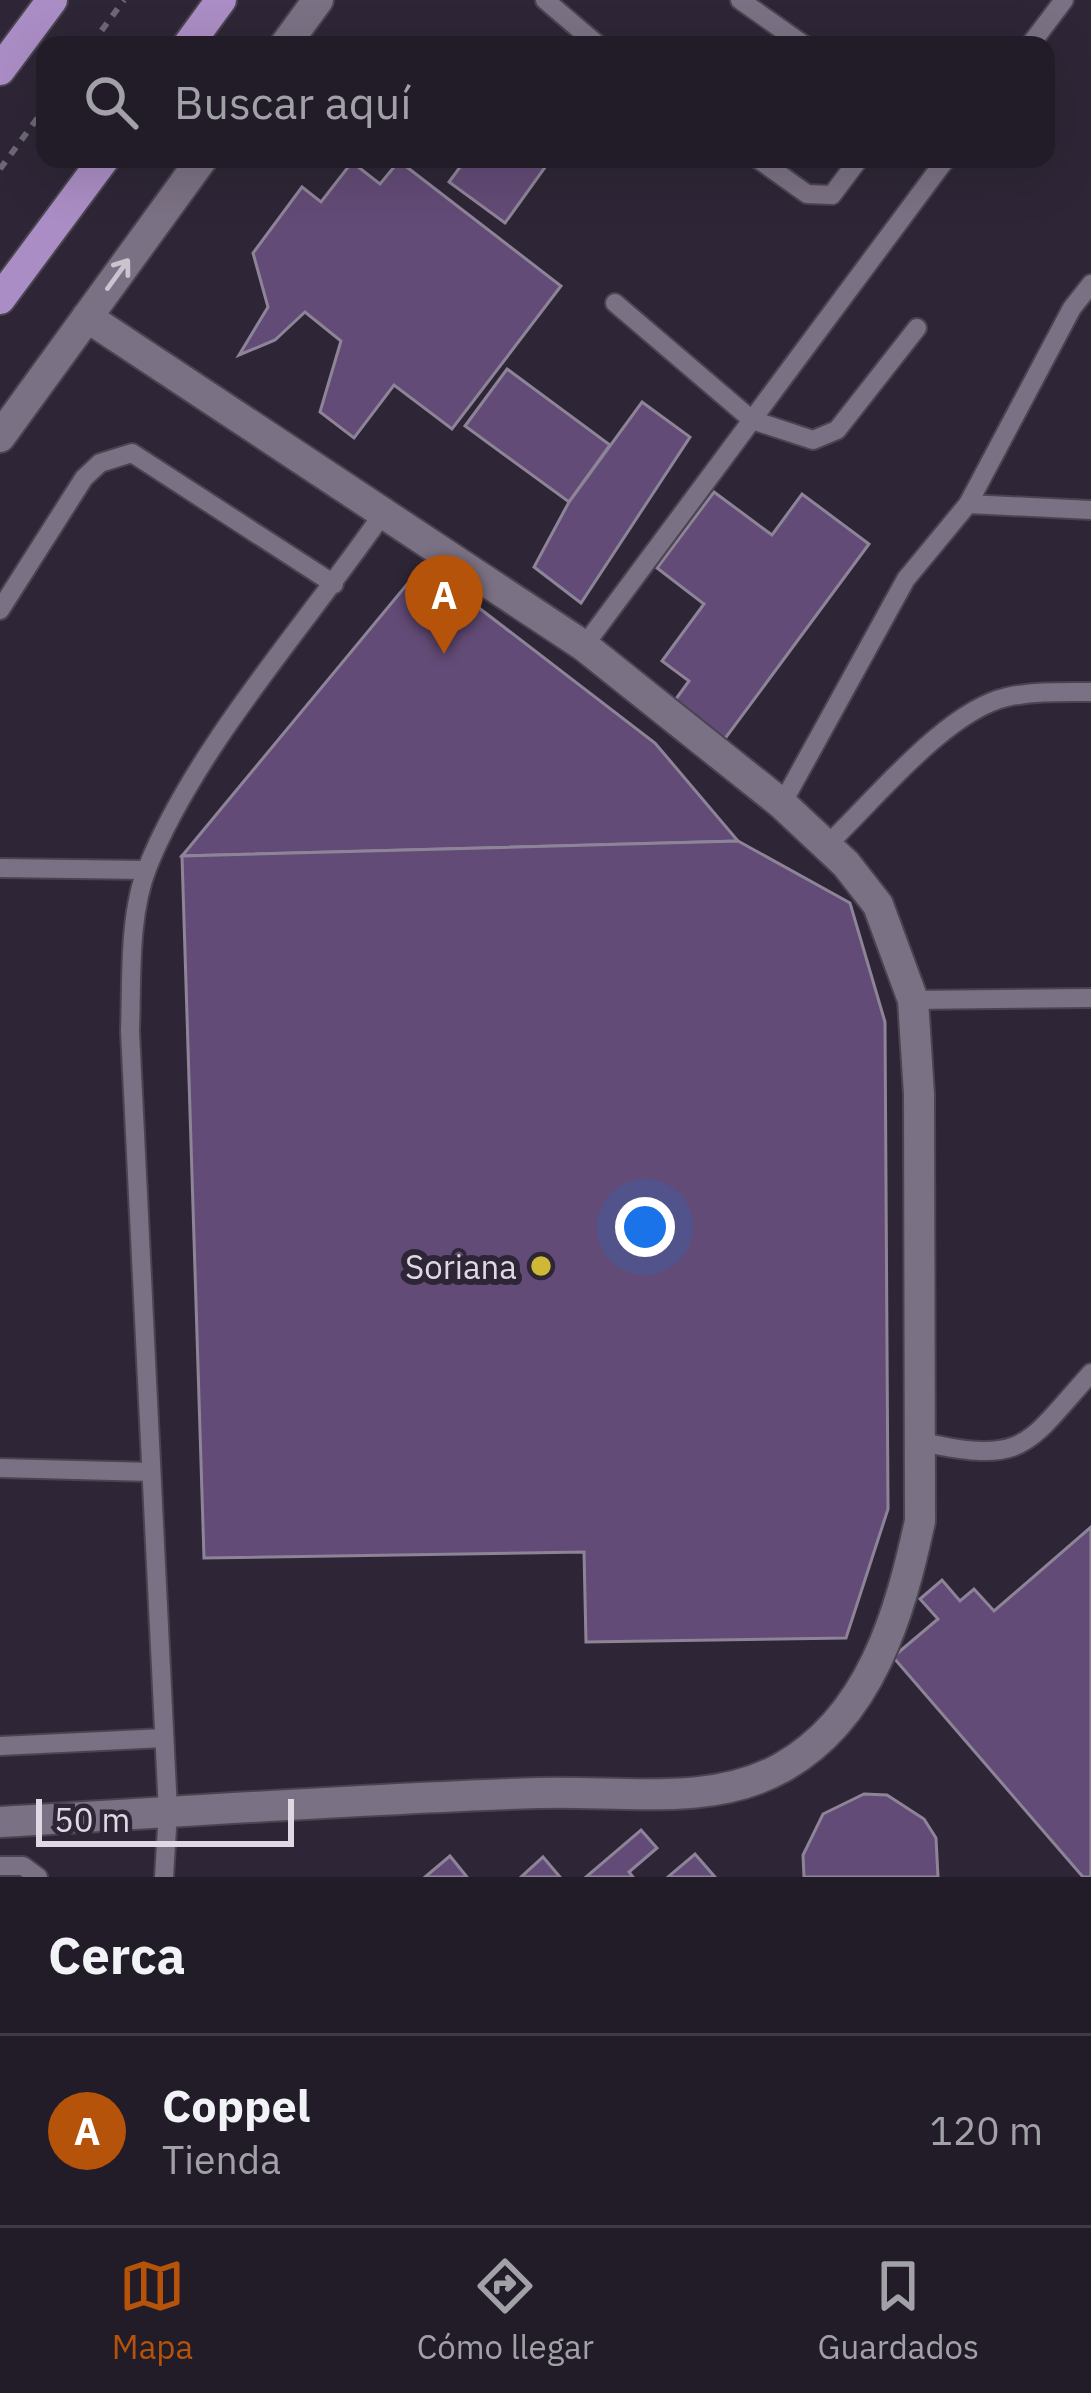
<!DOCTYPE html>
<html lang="es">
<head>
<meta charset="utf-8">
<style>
	:root { --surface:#221c28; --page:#2e2934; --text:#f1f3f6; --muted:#a2a1a8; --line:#3f3a45; --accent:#b45309 }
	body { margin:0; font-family:"IBM Plex Sans",sans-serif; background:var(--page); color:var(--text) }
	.scale { position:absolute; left:36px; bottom:30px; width:258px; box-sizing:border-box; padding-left:12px; border:6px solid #ded9e3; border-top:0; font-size:33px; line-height:42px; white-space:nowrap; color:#ded9e3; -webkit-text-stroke:9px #2e2636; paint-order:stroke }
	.you { position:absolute; left:645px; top:1227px; width:42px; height:42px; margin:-30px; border:9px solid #fff; border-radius:50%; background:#1a73e8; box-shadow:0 0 0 18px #1a73e833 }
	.badge { display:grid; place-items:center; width:78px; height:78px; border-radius:50%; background:var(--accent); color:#fff; font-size:39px; font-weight:700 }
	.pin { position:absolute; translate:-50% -99px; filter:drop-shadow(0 3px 6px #0008) }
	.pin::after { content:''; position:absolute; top:63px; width:42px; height:36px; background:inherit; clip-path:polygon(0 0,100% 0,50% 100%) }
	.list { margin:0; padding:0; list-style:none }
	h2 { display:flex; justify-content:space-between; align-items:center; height:156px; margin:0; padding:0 48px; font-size:51px }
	h2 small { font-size:39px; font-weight:400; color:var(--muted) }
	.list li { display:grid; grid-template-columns:78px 1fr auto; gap:36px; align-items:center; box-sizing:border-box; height:192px; padding:0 48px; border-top:3px solid var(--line) }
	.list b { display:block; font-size:45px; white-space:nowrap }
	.list p { margin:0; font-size:39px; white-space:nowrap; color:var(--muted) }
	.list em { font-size:39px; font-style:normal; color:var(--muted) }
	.icon { flex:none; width:66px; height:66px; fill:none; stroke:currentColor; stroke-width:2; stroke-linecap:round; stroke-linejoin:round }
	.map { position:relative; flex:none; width:1091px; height:1877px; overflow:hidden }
	.search { position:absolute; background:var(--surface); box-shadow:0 12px 48px #0002; left:36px; right:36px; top:36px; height:132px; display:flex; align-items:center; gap:30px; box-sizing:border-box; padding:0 42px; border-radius:24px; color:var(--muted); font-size:45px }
	.sheet { height:348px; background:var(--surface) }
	nav { display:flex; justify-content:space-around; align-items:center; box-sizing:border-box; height:168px; border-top:3px solid var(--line); background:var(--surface); font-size:33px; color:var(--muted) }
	nav a { display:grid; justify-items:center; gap:6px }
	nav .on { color:var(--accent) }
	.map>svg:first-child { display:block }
	.building { fill:#624b76; stroke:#8e8497; stroke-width:3 }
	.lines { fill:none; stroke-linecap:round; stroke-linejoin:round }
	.lane-casing { stroke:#4a4450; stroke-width:22 }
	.street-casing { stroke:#4a4450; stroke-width:34 }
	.secondary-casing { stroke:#4a4450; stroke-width:34 }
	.primary-casing { stroke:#4a4450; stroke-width:34 }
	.path { stroke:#6e6775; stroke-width:6; stroke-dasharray:9 9; stroke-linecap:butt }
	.lane { stroke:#7b7184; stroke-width:18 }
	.street { stroke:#7b7184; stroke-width:30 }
	.secondary { stroke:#7b7184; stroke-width:30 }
	.primary { stroke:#aa8dc4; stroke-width:30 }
	.oneway { stroke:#cac4d0 }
	.poi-dot { fill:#d0b837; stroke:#2e2636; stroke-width:4.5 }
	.labels { text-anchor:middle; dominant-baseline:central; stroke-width:12; stroke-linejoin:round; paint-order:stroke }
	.poi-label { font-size:33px; fill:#ded9e3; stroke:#2e2636; text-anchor:end }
</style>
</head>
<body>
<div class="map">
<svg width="1091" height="1877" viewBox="0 0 1091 1877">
	<rect width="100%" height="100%" fill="#2e2636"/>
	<g class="building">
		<polygon points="466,159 551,159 505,223 449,182"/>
		<polygon points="399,161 561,286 452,429 394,385 354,438 320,412 341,341 305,312 275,340 239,355 268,307 253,253 302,187 321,202 352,162 380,184"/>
		<polygon points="507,369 610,445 569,502 465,426"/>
		<polygon points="642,402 690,437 581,603 534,567 569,502"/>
		<polygon points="714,492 772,535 802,494 869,544 724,740 673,703 689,681 662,661 704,604 657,568"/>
		<polygon points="423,565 655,743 738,841 182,856"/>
		<polygon points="738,841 850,903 885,1022 888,1509 846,1638 586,1642 584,1552 204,1558 182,856"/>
		<polygon points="1091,1527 1091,1877 1083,1877 893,1657 938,1619 920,1599 942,1580 960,1601 974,1589 994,1611"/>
		<polygon points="864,1794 887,1795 924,1819 936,1838 938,1877 804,1877 803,1855 823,1814"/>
		<polygon points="641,1830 657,1848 629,1872 633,1877 586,1877"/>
		<polygon points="695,1854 715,1877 668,1877"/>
		<polygon points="450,1856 467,1877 425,1877"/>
		<polygon points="543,1857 560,1877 521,1877"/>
	</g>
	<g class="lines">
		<defs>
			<g id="lane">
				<polyline points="545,0 598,45"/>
				<polyline points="740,0 804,45"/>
				<polyline points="1030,45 1064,0"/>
				<polyline points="758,159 807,194 832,195 859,159"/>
				<polyline points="615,303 752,420 813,440 837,430 917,328"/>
				<polyline points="968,504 1072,308 1091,284"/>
				<polyline points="0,610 84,478 100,463 132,453 334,584"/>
				<polyline points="584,646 946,159"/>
				<polyline points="782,804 906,579 968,504 1091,510"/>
				<path d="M827,845C873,802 945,711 1007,697C1034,691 1063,692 1091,692"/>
				<polyline points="0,868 146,870"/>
				<polyline points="913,1000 1091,998"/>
				<path d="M922,1442C1026,1465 1026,1445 1091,1373"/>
				<polyline points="0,1468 151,1472"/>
				<polyline points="0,1746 164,1738"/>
				<polyline points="0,1866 23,1866 38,1877"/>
				<path d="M164,1877L168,1812L130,1031C132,979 128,915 148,866C197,745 309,621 384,512"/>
			</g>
			<path id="street" d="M0,1822C179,1812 359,1799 538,1793C618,1790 709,1808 781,1768C871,1718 900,1613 920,1521L919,1094L913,1000L878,905L846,864L782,804L584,646L87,317"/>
			<g id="secondary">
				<polyline points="285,45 318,0"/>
				<polyline points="0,437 202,159"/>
			</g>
			<g id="primary">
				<polyline points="188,45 221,0"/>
				<polyline points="0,70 52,0"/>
				<polyline points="0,299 104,159"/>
			</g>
		</defs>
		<use href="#lane" class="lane-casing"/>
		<use href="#street" class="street-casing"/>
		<use href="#secondary" class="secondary-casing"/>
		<use href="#primary" class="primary-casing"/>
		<g class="path">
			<polyline points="91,45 124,0"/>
			<polyline points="0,169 45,108"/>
		</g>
		<use href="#lane" class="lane"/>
		<use href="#street" class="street"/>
		<use href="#secondary" class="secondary"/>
		<use href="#primary" class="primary"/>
	</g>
	<defs><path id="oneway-shaft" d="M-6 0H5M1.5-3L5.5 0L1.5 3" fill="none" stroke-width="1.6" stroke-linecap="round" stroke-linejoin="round" transform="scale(3)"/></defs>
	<use class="oneway" href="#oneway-shaft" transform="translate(118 274) rotate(-54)"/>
	<circle class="poi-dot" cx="541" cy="1266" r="12"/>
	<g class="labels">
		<g class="poi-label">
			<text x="517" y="1266">Soriana</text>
		</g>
	</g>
</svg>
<div class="scale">50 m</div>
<div class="you"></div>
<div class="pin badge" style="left:444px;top:654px">A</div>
<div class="search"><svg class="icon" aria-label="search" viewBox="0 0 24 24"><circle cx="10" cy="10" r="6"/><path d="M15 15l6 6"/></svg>Buscar aquí</div>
</div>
<section class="sheet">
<h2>Cerca<small></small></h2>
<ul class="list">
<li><span class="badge">A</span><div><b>Coppel</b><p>Tienda</p></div><em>120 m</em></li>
</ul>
</section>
<nav>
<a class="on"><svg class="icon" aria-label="map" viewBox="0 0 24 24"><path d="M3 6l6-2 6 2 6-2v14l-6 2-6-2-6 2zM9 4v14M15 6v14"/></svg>Mapa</a>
<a><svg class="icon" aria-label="directions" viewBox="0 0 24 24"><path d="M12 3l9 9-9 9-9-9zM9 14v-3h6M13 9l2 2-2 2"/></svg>Cómo llegar</a>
<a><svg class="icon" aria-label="saved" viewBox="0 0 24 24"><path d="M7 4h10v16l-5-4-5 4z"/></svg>Guardados</a>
</nav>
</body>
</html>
